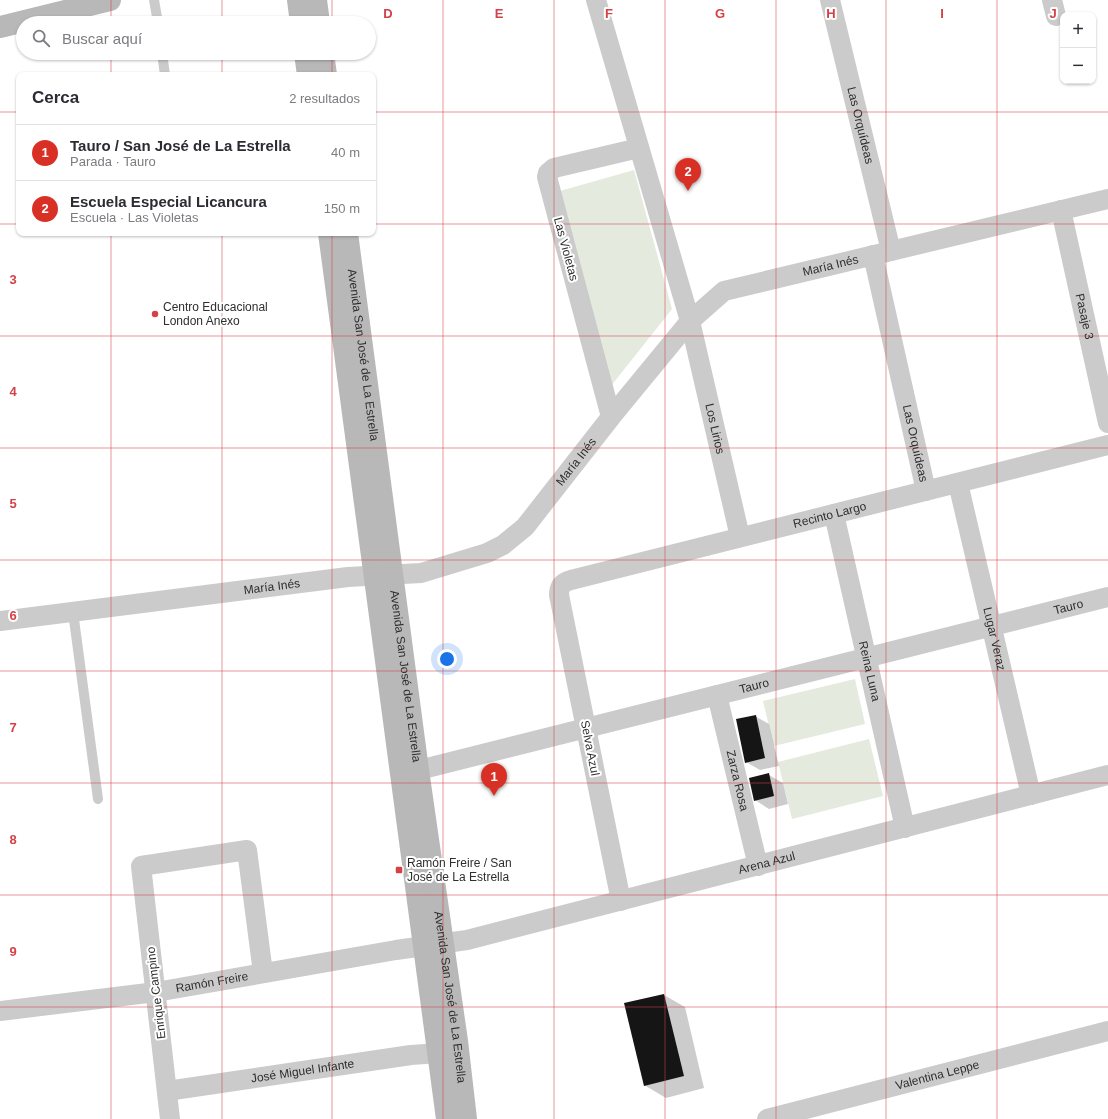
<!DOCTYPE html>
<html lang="es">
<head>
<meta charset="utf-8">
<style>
	:root { --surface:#fff; --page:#f7f7f7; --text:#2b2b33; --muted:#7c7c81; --line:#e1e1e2; --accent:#d93025 }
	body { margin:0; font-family:Helvetica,sans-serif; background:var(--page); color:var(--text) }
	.controls { position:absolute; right:12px; top:12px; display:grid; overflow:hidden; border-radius:8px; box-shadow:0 1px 3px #0004 }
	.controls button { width:36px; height:36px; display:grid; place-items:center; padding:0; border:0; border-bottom:1px solid var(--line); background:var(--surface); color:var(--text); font:20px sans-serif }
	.you { position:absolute; left:447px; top:659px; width:14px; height:14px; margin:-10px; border:3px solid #fff; border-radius:50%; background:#1a73e8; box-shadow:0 0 0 6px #1a73e833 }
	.badge { display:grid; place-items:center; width:26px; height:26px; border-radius:50%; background:var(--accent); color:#fff; font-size:13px; font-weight:700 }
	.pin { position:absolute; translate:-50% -33px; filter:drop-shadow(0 1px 2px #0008) }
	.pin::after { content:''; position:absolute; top:21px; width:14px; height:12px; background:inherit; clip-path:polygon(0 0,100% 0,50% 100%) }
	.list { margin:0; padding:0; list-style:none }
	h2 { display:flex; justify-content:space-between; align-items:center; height:52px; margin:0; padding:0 16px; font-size:17px }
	h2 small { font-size:13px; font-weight:400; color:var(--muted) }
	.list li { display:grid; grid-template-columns:26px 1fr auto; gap:12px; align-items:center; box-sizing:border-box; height:56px; padding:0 16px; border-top:1px solid var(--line) }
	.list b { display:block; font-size:15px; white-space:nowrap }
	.list p { margin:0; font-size:13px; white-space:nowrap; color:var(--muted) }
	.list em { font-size:13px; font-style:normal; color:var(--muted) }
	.icon { flex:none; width:22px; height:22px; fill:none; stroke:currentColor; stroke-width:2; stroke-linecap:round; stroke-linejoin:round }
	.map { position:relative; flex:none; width:1108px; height:1119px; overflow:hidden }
	.search { position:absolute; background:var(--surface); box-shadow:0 1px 3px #0004; left:16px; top:16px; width:360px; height:44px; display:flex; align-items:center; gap:10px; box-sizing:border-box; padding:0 14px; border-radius:22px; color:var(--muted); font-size:15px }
	.panel { position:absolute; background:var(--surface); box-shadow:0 1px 3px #0004; left:16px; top:72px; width:360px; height:164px; border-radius:8px }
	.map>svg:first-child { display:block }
	.green { fill:#e4eade }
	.shadow { fill:#0003 }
	.building { fill:#151515 }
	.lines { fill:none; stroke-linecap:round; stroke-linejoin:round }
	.lane { stroke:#cbcbcb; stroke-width:10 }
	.street { stroke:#cbcbcb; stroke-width:20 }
	.secondary { stroke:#b8b8b8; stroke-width:22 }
	.grid { fill:none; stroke:#d44248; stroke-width:1; stroke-opacity:0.55 }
	.poi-dot { fill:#d44248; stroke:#fff; stroke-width:1.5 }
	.labels { text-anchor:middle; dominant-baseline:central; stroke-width:4; stroke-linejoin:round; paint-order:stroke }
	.street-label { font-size:12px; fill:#2e2e2e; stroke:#fff }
	.poi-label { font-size:12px; fill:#2e2e2e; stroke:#fff; text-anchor:start }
	.grid-label { font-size:13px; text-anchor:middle; font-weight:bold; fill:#d44248; stroke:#fff; stroke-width:4; stroke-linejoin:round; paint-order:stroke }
</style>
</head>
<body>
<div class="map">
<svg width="1108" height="1119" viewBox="0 0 1108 1119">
	<rect width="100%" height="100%" fill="#fff"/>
	<g class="green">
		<polygon points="634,170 672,309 611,386 560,191"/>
		<polygon points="855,679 865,724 774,746 763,701"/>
		<polygon points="869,739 883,796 792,819 778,762"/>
	</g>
	<g class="shadow">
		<polygon points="755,716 769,724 779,766 760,770 746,762"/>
		<polygon points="769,775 783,783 788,804 769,809 755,800"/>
		<polygon points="664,995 685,1007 704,1088 666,1098 644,1085"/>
	</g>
	<g class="building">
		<polygon points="756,715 765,758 745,763 736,719"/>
		<polygon points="769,773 774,796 754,801 749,778"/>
		<polygon points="664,994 684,1076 644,1086 624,1003"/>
	</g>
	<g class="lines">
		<g class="lane">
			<polyline points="154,0 158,23"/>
			<polyline points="162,53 165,75"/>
			<polyline points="73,612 98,799"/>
		</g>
		<g class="street">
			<path id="s1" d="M596,0L690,321L740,537"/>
			<path id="s2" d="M830,0L891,251"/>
			<polyline points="1052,0 1056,16"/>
			<path id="s3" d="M1061,210L1108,423"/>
			<path id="s4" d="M873,255L926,491"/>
			<polyline points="611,417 547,177 548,173 554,168 639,148"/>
			<path id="s5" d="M958,483L1031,795"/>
			<path id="s6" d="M834,514L905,828"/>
			<path id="s7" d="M0,621L348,577L421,573L487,553L503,545L525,527L611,417L690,321L724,291L1108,199"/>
			<path id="s8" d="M717,695L758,866"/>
			<path id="s9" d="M403,774L1108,597"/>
			<path id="s10" d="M621,901L559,595C559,586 563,582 571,580L1108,445"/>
			<path id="s11" d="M0,1011L156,992L396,950L467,940L1108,775"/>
			<path id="s12" d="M167,1091L411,1055L439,1053"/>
			<polyline points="170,1119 141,866 247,850 263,973"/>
			<path id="s13" d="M767,1119L1108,1031"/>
		</g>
		<g class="secondary">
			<polyline points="298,0 301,23"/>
			<polyline points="316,0 319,23"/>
			<polyline points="0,27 110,0"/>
			<polyline points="305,53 308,75"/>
			<polyline points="323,53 326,75"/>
			<polyline points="329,233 447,1119"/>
			<path id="s14" d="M347,233L418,770L457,1041L466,1119"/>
		</g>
	</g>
	<path class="grid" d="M111,0V23M222,0V23M332,0V23M443,0V1119M554,0V1119M665,0V1119M776,0V1119M886,0V1119M997,0V1119M111,53V75M222,53V75M332,53V75M0,112H19M373,112H1108M0,224H19M373,224H1108M111,233V1119M222,233V1119M332,233V1119M0,336H1108M0,448H1108M0,560H1108M0,671H1108M0,783H1108M0,895H1108M0,1007H1108"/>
	<g class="poi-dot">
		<circle cx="155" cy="314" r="4"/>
		<rect x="395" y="866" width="8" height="8" rx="2"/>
	</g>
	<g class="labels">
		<g class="street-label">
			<text stroke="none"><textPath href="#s2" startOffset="129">Las Orquídeas</textPath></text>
			<text transform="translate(566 249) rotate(75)">Las Violetas</text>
			<text stroke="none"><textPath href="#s7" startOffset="958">María Inés</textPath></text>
			<text stroke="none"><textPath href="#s3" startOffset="109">Pasaje 3</textPath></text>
			<text stroke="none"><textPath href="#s14" startOffset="123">Avenida San José de La Estrella</textPath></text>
			<text stroke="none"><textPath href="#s1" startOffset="445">Los Lirios</textPath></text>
			<text stroke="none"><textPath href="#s4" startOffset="193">Las Orquídeas</textPath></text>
			<text stroke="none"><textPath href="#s7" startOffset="622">María Inés</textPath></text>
			<text stroke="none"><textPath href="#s10" startOffset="600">Recinto Largo</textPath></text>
			<text stroke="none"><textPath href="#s7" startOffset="274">María Inés</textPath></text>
			<text stroke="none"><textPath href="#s9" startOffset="686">Tauro</textPath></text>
			<text stroke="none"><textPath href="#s5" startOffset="160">Lugar Veraz</textPath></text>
			<text stroke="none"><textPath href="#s6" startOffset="161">Reina Luna</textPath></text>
			<text stroke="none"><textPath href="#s14" startOffset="447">Avenida San José de La Estrella</textPath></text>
			<text stroke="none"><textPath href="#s9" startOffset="362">Tauro</textPath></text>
			<text transform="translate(590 748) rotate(79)">Selva Azul</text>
			<text stroke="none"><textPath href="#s8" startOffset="88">Zarza Rosa</textPath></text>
			<text stroke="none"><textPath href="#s11" startOffset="782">Arena Azul</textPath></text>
			<text stroke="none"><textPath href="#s11" startOffset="214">Ramón Freire</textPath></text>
			<text transform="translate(156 993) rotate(-97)">Enrique Campino</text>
			<text stroke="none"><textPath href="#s14" startOffset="771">Avenida San José de La Estrella</textPath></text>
			<text stroke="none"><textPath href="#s12" startOffset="137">José Miguel Infante</textPath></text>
			<text stroke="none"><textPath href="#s13" startOffset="176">Valentina Leppe</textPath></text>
		</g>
		<g class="poi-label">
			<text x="163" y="307">Centro Educacional<tspan x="163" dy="14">London Anexo</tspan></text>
			<text x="407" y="863">Ramón Freire / San<tspan x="407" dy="14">José de La Estrella</tspan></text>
		</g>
	</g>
	<g class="grid-label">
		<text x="388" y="18">D</text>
		<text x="499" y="18">E</text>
		<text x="609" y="18">F</text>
		<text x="720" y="18">G</text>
		<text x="831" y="18">H</text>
		<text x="942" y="18">I</text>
		<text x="1053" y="18">J</text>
		<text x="13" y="284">3</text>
		<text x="13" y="396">4</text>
		<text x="13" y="508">5</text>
		<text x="13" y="620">6</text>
		<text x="13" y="732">7</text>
		<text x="13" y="844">8</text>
		<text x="13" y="956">9</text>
	</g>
</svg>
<div class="controls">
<button>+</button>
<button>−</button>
</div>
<div class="you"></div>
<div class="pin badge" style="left:494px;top:796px">1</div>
<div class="pin badge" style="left:688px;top:191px">2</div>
<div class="search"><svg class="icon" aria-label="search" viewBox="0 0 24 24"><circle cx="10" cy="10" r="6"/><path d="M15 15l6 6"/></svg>Buscar aquí</div>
<section class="panel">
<h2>Cerca<small>2 resultados</small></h2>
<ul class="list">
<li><span class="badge">1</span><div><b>Tauro / San José de La Estrella</b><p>Parada · Tauro</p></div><em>40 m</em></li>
<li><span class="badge">2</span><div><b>Escuela Especial Licancura</b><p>Escuela · Las Violetas</p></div><em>150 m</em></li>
</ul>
</section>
</div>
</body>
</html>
